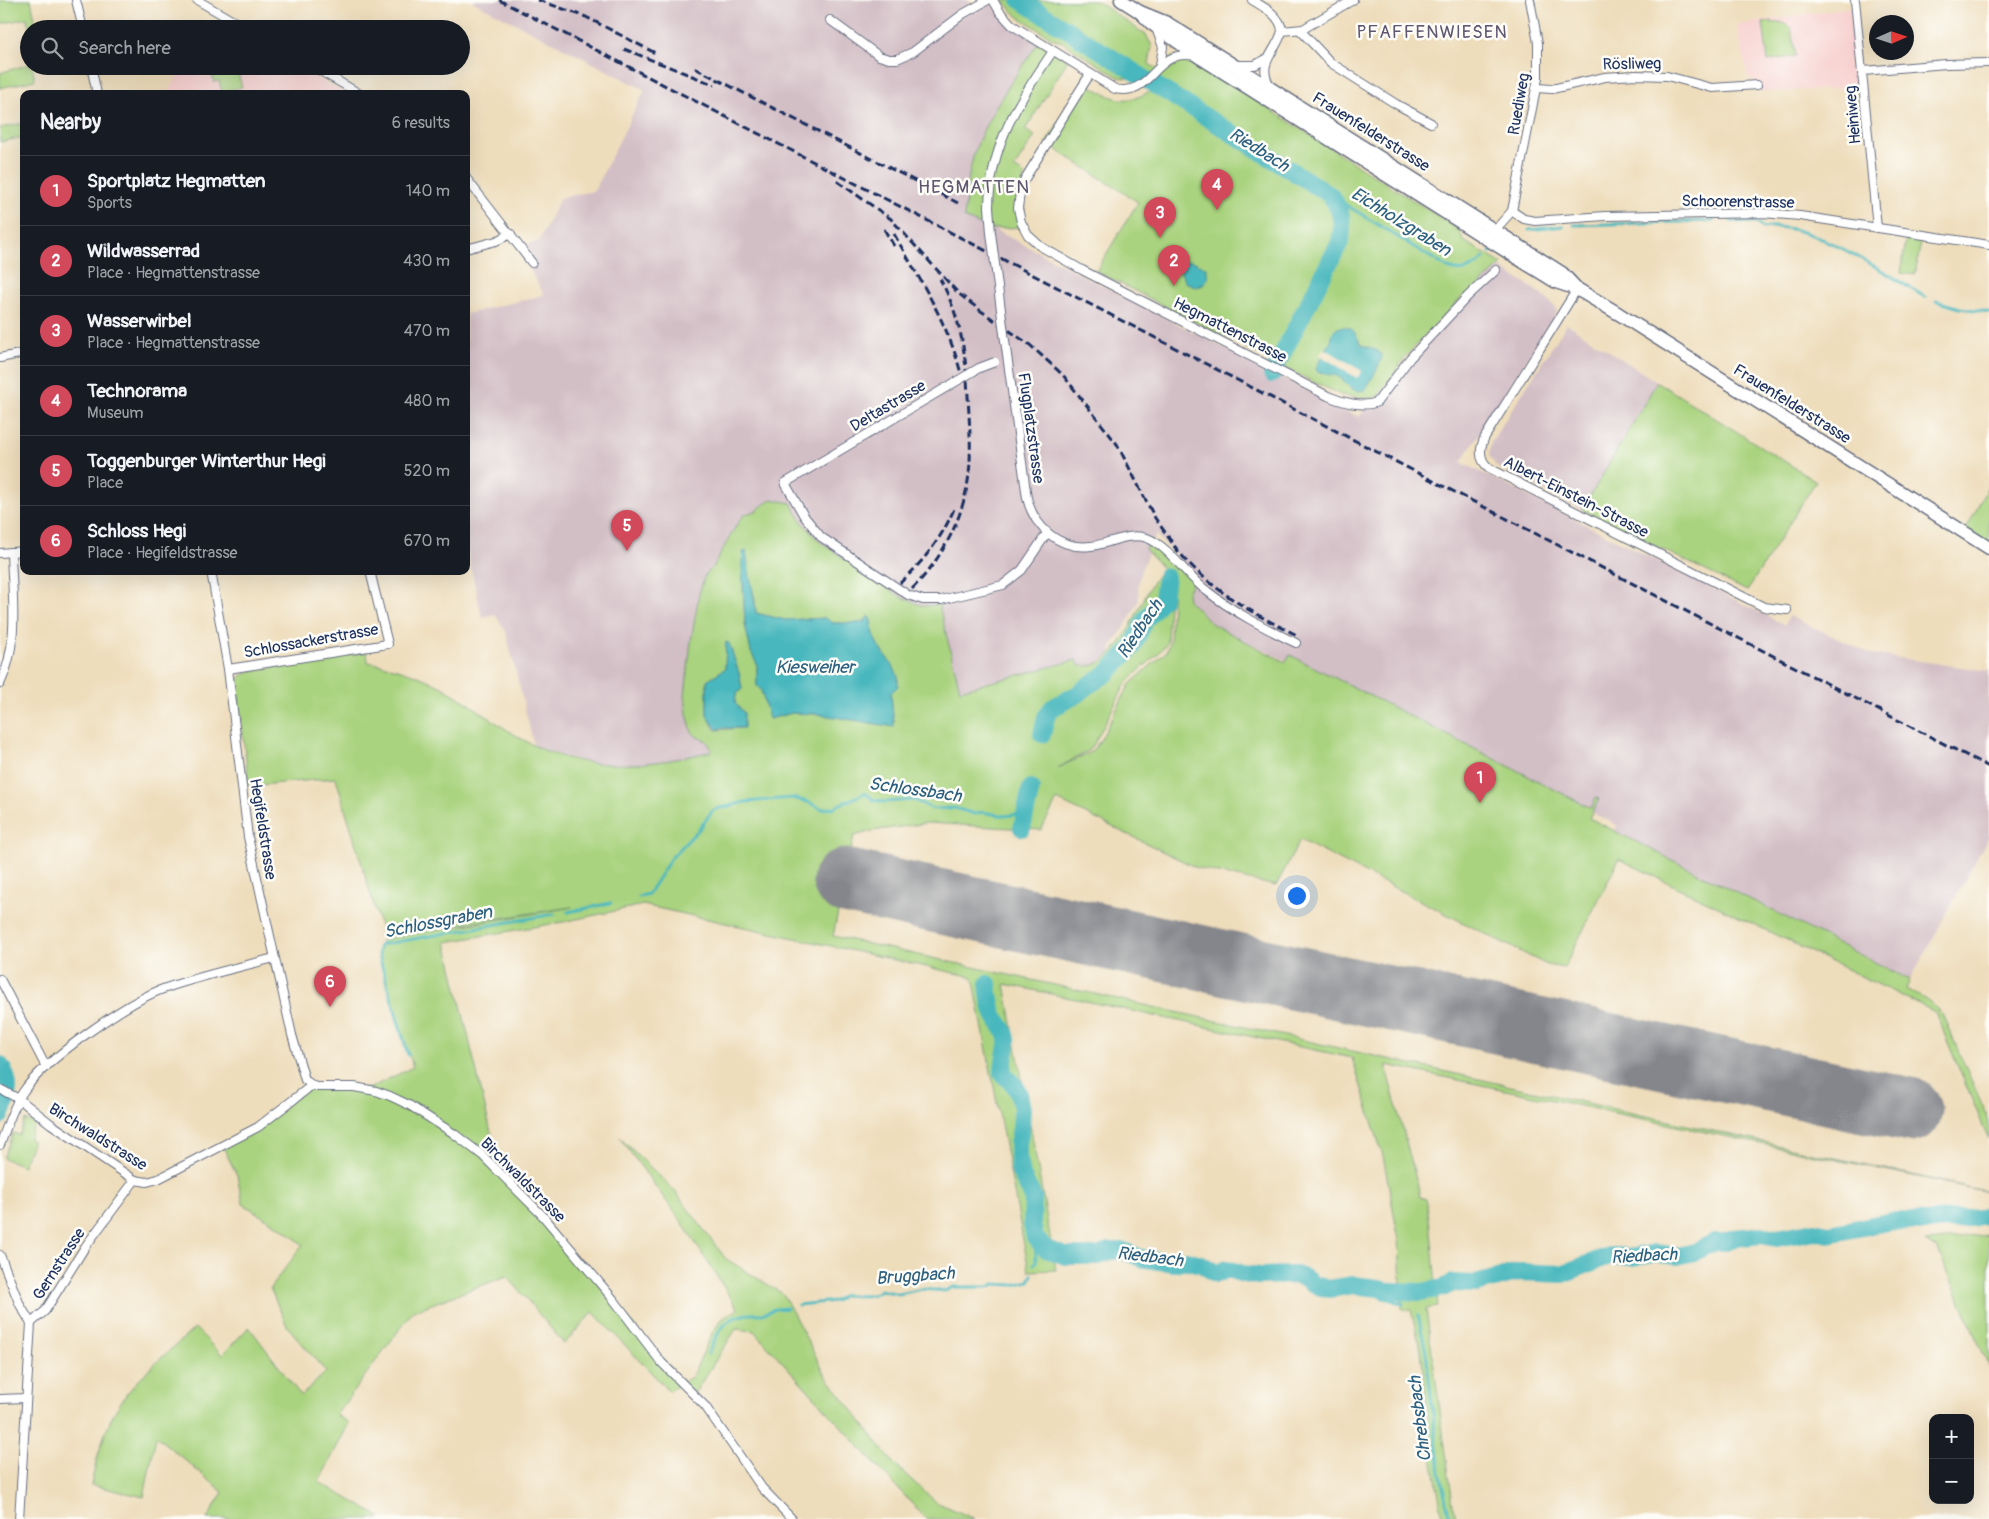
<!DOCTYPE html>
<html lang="en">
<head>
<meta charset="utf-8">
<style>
	:root { --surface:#171b24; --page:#242831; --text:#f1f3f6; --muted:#9ea1a6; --line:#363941; --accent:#d1495b }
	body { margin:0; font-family:Pangolin,sans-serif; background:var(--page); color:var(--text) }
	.controls { position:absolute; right:15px; bottom:15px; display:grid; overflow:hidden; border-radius:10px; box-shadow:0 5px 20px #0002 }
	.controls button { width:45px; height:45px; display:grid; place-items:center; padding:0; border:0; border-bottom:1px solid var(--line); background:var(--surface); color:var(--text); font:25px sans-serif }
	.compass { position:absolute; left:1869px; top:15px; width:45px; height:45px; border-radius:50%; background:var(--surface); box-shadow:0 5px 20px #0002; rotate:87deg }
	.you { position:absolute; left:1296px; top:895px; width:18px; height:18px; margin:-12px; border:4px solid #fff; border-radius:50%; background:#1a73e8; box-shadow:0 0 0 8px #1a73e833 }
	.badge { display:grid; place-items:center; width:32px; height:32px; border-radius:50%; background:var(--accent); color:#fff; font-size:16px; font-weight:700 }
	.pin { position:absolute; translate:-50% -41px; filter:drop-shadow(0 1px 2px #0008) }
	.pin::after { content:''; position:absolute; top:26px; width:18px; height:15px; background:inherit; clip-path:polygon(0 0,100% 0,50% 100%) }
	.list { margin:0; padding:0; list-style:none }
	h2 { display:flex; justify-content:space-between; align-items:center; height:65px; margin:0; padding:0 20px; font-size:21px }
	h2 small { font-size:16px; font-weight:400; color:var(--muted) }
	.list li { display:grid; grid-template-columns:32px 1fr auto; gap:15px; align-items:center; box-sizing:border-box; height:70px; padding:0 20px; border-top:1px solid var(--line) }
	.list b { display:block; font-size:19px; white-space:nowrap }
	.list p { margin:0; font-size:16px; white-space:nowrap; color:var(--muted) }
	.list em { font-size:16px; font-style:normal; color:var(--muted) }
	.icon { flex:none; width:28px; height:28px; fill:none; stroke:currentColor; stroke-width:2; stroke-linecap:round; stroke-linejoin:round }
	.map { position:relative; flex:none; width:1989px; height:1519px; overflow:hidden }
	.search { position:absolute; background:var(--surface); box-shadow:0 5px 20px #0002; left:20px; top:20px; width:450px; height:55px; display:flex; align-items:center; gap:12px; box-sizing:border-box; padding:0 18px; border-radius:28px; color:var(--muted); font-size:19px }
	.panel { position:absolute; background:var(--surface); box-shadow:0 5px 20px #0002; left:20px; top:90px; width:450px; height:485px; border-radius:10px }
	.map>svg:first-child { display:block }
	.built { fill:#f7d0cf }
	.industrial { fill:#d2bec5 }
	.green { fill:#a9d37e; stroke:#62816e; fill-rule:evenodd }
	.water { fill:#49b8be; stroke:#32748e }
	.pier { fill:#edb }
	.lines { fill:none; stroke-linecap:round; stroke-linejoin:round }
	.stream { stroke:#49b8be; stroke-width:3 }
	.river { stroke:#49b8be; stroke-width:18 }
	.runway { stroke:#84868c; stroke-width:65 }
	.street-casing { stroke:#656c7f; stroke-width:10 }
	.primary-casing { stroke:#656c7f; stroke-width:15 }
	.street { stroke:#fff; stroke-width:8 }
	.primary { stroke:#fff; stroke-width:12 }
	.rail { stroke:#1b2f5e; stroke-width:3; stroke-dasharray:8 4; stroke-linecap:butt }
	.street-bridge-casing { stroke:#656c7f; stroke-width:10; stroke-linecap:butt }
	.street-bridge { stroke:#fff; stroke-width:8 }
	.labels { text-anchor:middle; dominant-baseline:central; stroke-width:5; stroke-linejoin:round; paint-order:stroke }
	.street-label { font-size:16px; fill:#1b2f5e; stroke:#fdfcf7 }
	.neighbourhood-label { font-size:18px; letter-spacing:1px; fill:#5f5670; stroke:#fdfcf7 }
	.water-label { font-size:18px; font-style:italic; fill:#2b5f80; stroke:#fdfcf7 }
	.quarter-label { font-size:19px; letter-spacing:1px; fill:#5f5670; stroke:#fdfcf7 }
</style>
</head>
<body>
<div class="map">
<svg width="1989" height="1519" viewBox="0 0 1989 1519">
	<rect width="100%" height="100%" fill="#fdfcf7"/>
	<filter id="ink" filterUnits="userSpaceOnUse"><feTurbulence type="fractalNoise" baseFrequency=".02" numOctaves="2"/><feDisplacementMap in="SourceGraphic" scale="10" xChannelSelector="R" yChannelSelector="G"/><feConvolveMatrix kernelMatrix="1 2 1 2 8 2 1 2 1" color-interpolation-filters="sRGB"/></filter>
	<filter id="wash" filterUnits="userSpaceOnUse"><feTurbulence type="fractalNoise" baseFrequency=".0096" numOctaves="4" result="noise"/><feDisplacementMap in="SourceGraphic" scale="20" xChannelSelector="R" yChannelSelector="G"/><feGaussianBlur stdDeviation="1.12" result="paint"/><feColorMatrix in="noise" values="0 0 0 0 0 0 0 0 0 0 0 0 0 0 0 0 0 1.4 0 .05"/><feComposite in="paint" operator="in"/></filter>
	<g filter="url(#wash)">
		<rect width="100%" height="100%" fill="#edb"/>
		<g class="built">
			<polygon points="1851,7 1860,88 1759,92 1758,82 1748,79 1737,25"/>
			<polygon points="183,66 297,66 346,94 168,94"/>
		</g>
		<g class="industrial">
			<polygon points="470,0 968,0 973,8 988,0 1000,12 1039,41 989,119 978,141 970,166 966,215 1359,417 1364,410 1364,404 1372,404 1401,370 1468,296 1499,267 1540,293 1555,307 1557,312 1461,462 1785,625 1789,616 1871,654 1989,671 1989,836 1910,980 1615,831 1617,825 1212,624 1188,600 1186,566 1156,535 1141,570 1138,587 1139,600 1126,625 1112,646 1111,654 1107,657 1094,665 1078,666 1076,661 960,690 939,608 924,612 821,543 802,522 791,504 771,499 756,511 745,514 736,526 713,567 705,575 695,613 689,658 701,738 707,741 712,751 678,760 626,766 587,762 559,755 534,746 506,632 495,614 482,617 466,547 466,314 544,295 521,253 529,247 529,244 539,241 560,198 594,191 645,90"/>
			<polygon points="1567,324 1657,382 1582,510 1497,467 1489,456 1491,442"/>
		</g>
		<g class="green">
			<polygon points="0,0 31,0 37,29 30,29 27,18 0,24"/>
			<path d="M1003,0L1097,1L1146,35L1152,46L1149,64L1157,69L1172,57L1201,58L1203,67L1458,229L1464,241L1502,264L1468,296L1465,294L1407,355L1378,396L1372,399L1341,395L1289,370L1096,271L1138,202L1046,143L1085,83C1110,96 1123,108 1150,91L1132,79L1118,77L1062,42L1052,38L1017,16Z"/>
			<polygon points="1772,21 1772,23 1781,22 1791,28 1796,56 1768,61 1763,23"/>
			<path d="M1039,41L1068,60L1025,130L1035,136L1014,168L1025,175L1019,194L1023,227L990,229L964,218C966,201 967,182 971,165C982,119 1014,80 1039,41Z"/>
			<polygon points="29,64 29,66 32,66 35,80 0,88 0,73"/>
			<polygon points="212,66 236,66 242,87 222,92 219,81 214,82 210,69"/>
			<polygon points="24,123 24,137 0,142 0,128"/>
			<polygon points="1906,239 1921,242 1915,275 1901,273"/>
			<polygon points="1657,382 1816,481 1747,591 1582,510"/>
			<polygon points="1989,484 1989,548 1965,532"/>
			<path d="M771,499L791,503L802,522L821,543L901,597L923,606L939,605L960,690L1077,660L1079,666C1084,666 1089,666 1094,665C1126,654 1139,599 1159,573L1164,574L1170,583L1167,643L1158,654L1133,676L1124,687L1094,744L1088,751L1058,768L1091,752L1100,741L1130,684L1166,652L1170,641L1173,582L1171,577L1145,549L1149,539L1193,580L1187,593L1188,600L1212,624L1285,662L1290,655L1591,808L1596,798L1599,799L1589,818L1910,980L1906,989L1930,1002L1942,1014L1989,1120V1140L1935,1012L1619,859L1564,968L1547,965L1300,840L1276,886L1197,868L1057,800L1041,830L928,823L872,831L854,836L833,936L1989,1192L1387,1065V1072L1418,1186L1420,1197L1426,1199L1431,1232L1438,1307L1426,1309L1455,1519H1443L1432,1457L1421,1351L1411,1310L1402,1309L1399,1240L1383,1156L1352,1058L1005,984L1056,1270L1029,1271L973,977L643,905L563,922L446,942L500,1171L683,1382L692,1377L713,1331L722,1319L738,1309L681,1221L619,1137L673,1189L726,1259L783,1294L826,1376L895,1465L936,1502L975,1519H927L924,1517L754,1331L736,1329L694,1394L682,1383L669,1391L593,1312L564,1344L507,1276L413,1311L336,1415L349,1423L319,1482L380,1517L379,1519H207L223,1492L156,1436L144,1497L91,1485C96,1461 105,1425 119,1405C138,1375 169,1352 195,1328L222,1355L249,1327L301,1396L326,1372L287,1326L270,1288L303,1245L286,1231L243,1204L237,1175L222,1145L258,1127L311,1086L368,1089L413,1067L378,953L380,945L383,944L382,939L572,907L383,936L336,778L249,786L237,683L241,676L251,671L367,652L368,662C396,667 423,676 447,690C477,707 503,730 533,745C590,774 653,766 712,751L707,741L697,737L692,732L687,714L685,696L691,641L699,594L705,575L713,567L736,526L745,514L756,511ZM745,551L747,569L755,598L756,613L785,620L825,618L833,623H859L870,618L876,642L894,668L898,686L891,693L892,714L895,722L891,725L817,714L792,713L770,719L761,690L757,686V664L751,652L745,624L742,564ZM726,642L729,643L739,673L742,689L736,695L735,703L744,713L741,728L715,730L707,715V680L725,669Z"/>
			<path d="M0,1061C20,1090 13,1098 0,1128V1101L4,1092L2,1079L0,1074Z"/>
			<polygon points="25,1120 35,1124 29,1139 33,1141 23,1166 3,1158 13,1133 19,1135"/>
			<polygon points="1989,1235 1989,1367 1937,1248 1926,1241"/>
		</g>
		<g class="water">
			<polygon points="1185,261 1193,261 1206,268 1208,278 1203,284 1196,287 1185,282 1180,270"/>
			<path d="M1339,327C1356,326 1354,334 1362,345L1378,351L1382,356C1381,363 1370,383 1365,390C1349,394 1349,382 1337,376C1332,374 1327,376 1322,372L1319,373L1316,370L1318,364L1331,341L1333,332Z"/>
			<path d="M746,551C748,572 754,592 756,613L785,620L825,618L833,623H859L865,621L868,616L870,618L876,642L894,668L898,676V686L891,693L894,727L817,714L792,713L769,719L761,690L757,686V664L751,652L745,624L742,564L743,552Z"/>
			<polygon points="726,642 729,643 739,673 742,689 736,695 735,703 744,713 744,728 721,728 717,730 707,715 707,680 725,669"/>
		</g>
		<polygon class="pier" points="1324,348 1362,371 1357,378 1320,355"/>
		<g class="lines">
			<g class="stream">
				<path d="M1330,195L1448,268C1463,274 1473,269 1484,258"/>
				<path d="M1731,221L1757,223L1763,228C1808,219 1886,274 1925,297"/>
				<polyline points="1574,225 1713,221"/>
				<polyline points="1529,230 1563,226"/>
				<polyline points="1490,252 1493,250"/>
				<polyline points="1936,301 1960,308 1989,312"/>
				<polyline points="638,897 648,894 671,858 700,828 713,810 745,802 792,798 808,802 822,809 832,808 865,793 874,800 885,802 914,800 933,809 954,808 975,814 982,812 1005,816 1025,813"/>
				<polyline points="568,912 611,903"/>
				<polyline points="408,1055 378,953 380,945 554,914"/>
				<polyline points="1034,1264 1036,1262 1035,1238"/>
				<polyline points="1366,1286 1377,1295 1403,1304"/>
				<path d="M798,1305L835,1301L844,1295C855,1295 871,1299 880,1290L899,1294L922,1289L945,1291L953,1287H988L994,1284L1013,1285L1029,1281L1032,1275"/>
				<polyline points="1418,1315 1426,1353 1440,1474 1450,1519"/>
				<path d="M708,1354C720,1326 728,1312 761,1314C765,1314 771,1310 775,1309C779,1308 783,1309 787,1308"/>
			</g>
			<g class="river">
				<path d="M1020,0L1330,195C1342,210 1344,223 1340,242L1272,374"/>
				<polyline points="1042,734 1046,717 1052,708 1078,694 1089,685 1106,674 1132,648 1145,620 1163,598 1166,577"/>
				<polyline points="1022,828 1031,788"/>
				<path d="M988,984C989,995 990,1005 994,1015C999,1025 1005,1027 1007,1039C1008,1049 1002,1061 1003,1074L1015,1086L1019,1094L1022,1109L1021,1128L1018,1144V1156L1020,1172L1033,1197L1032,1224L1035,1238L1046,1249L1066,1256H1099L1109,1251H1124L1141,1258L1159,1261L1174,1263L1186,1260L1201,1264L1217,1274L1227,1269L1243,1274L1259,1276L1295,1275L1305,1278L1314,1285L1329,1289L1353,1285L1379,1288L1386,1291L1421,1292L1443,1288L1453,1283L1476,1284L1519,1272L1562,1274L1609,1256L1633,1257L1655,1253L1677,1256L1695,1252L1715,1242H1723L1734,1238L1761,1235L1777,1238L1814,1231L1829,1234L1892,1221L1927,1222L1989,1216"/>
				<path d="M0,1065C13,1083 8,1097 0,1116"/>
			</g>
			<polyline class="runway" points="845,881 1910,1110"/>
		</g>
	</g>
	<g filter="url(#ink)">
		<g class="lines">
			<defs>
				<g id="street">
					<polyline points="76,0 83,29"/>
					<polyline points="197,0 247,29"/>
					<path d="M993,0L1000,12L1012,25L1115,89C1153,98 1154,47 1195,56"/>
					<path d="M1252,0C1264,7 1281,16 1282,31"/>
					<polyline points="1855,0 1877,228"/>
					<polyline points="830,20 879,56 889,59 897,59 913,52 963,14 988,0"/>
					<polyline points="1156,28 1163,47 1160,65"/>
					<polyline points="1300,30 1331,63 1396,104 1431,123"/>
					<polyline points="1282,31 1303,29 1353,0"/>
					<polyline points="1237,65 1255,65 1268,58"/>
					<polyline points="91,66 97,94"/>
					<polyline points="312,66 360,94"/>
					<polyline points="1863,71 1946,64 1989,63"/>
					<path d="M1090,74L1021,185L1018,208L1021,222L1028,235L1040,246L1082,270L1328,396C1341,402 1364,408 1377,402L1410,358L1468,296L1496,270"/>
					<path d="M1270,86C1256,62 1277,52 1282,31"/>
					<polyline points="1537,88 1552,89 1605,77 1635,75 1667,76 1712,88 1757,85"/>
					<polyline points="466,178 532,263"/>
					<path d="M989,207C990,144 1019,101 1053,51"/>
					<polyline points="1512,211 1538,78 1538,43 1530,0"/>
					<polyline points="1495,230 1512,211 1524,219 1535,221 1605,216 1763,213 1800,216 1989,245"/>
					<polyline points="466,249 496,241 511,234"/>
					<path d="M1577,289L1485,437C1479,449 1479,460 1489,468L1764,607L1787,610"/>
					<path d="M1005,341L1027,498C1034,527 1059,550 1091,546C1109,544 1128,532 1147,538C1169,546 1187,577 1207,591C1233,612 1265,628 1296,643"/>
					<polyline points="0,358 24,353"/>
					<polyline points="871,432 785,483 804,516 821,537 908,595 923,600 941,600 1003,585 1022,570 1047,533"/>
					<polyline points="0,553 24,551"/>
					<polyline points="211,571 228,669 248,837 292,1035 305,1080 315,1087 354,1087 376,1091 390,1096 409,1105 453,1133 482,1155 543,1216 614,1300 661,1362 705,1406 762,1488 792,1519"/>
					<polyline points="228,669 388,644 370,571"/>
					<path d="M0,684C20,643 12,595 11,552"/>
					<polyline points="0,979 46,1067"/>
					<polyline points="0,1089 19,1099 51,1124 135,1180 147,1182 158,1179 258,1127 311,1086"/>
					<path d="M0,1145C7,1127 12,1108 23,1092C44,1060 127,1002 163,989C199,976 237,968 274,958"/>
					<polyline points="0,1255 20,1305 31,1323"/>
					<polyline points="31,1323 45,1311 85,1247 135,1180"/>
					<polyline points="0,1399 26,1398"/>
					<polyline points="19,1519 31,1323"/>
				</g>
				<g id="primary">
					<polyline points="1121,0 1140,12 1167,23 1562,273 1577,289"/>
					<polyline points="1140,12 1151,23 1201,58 1487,239 1556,282 1577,289 1619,314 1989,548"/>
				</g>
			</defs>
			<use href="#street" class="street-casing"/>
			<use href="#primary" class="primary-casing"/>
			<use href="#street" class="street"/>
			<use href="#primary" class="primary"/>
			<g class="rail">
				<polyline points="499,0 1989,767"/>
				<polyline points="538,0 586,17 655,53"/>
				<polyline points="624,49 715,85"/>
				<polyline points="695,68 958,203"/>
				<polyline points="837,181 891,219 958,293 981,311 1030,345 1063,375 1117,444 1155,518 1178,551"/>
				<polyline points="884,229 894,246"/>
				<path d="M894,234C920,280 950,326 962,378"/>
				<path d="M1174,546C1207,588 1251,613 1299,636"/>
				<path d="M900,583C923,562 942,538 954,509"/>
				<path d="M912,589C946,555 968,509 970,461C971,439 969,418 968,396C966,355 961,317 940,279"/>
			</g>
			<defs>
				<g id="street-bridge">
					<polyline points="989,207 991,233 1005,341"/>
					<polyline points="871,432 979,368 995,362"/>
				</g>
			</defs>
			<use href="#street-bridge" class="street-bridge-casing"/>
			<use href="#street-bridge" class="street-bridge"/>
		</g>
	</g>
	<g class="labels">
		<g class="street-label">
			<text transform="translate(1632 64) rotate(-1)">Rösliweg</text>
			<text transform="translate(1519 104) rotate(-80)">Ruediweg</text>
			<text transform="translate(1853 115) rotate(-95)">Heiniweg</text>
			<text transform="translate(1371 132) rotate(32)">Frauenfelderstrasse</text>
			<text transform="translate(1738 202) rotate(1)">Schoorenstrasse</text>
			<text transform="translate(1230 330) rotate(27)">Hegmattenstrasse</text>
			<text transform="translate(1792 404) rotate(32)">Frauenfelderstrasse</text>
			<text transform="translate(888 406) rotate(-31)">Deltastrasse</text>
			<text transform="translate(1031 428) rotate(82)">Flugplatzstrasse</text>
			<text transform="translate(1576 497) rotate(27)">Albert-Einstein-Strasse</text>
			<text transform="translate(311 641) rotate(-10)">Schlossackerstrasse</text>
			<text transform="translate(263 829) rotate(81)">Hegifeldstrasse</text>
			<text transform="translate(98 1137) rotate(32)">Birchwaldstrasse</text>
			<text transform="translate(523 1180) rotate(45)">Birchwaldstrasse</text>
			<text transform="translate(59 1264) rotate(-57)">Gernstrasse</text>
		</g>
		<g class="neighbourhood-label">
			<text x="1432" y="32">PFAFFENWIESEN</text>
		</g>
		<g class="water-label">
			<text transform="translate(1259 150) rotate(32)">Riedbach</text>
			<text transform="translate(1401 222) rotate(32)">Eichholzgraben</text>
			<text transform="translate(1140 629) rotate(-56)">Riedbach</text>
			<text x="815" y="667">Kiesweiher</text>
			<text transform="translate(915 790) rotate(8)">Schlossbach</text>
			<text transform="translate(438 922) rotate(-11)">Schlossgraben</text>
			<text transform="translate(1644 1256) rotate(-3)">Riedbach</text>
			<text transform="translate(1150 1257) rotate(7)">Riedbach</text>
			<text transform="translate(915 1276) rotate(-4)">Bruggbach</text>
			<text transform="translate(1420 1419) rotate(-97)">Chrebsbach</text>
		</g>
		<g class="quarter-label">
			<text x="974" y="187">HEGMATTEN</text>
		</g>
	</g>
</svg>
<div class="controls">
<button>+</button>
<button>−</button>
</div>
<svg class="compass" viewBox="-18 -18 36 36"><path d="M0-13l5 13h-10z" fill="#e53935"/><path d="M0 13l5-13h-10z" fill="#9ea1a6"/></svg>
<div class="you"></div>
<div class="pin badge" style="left:1480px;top:803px">1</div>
<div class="pin badge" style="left:1174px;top:286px">2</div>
<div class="pin badge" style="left:1160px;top:238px">3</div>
<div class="pin badge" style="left:1217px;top:210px">4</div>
<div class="pin badge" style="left:627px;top:551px">5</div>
<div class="pin badge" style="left:330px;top:1007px">6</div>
<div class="search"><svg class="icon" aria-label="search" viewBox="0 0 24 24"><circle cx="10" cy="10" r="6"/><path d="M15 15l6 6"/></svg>Search here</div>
<section class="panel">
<h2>Nearby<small>6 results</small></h2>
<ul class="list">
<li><span class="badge">1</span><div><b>Sportplatz Hegmatten</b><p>Sports</p></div><em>140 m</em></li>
<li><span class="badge">2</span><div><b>Wildwasserrad</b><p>Place · Hegmattenstrasse</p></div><em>430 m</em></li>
<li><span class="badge">3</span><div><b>Wasserwirbel</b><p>Place · Hegmattenstrasse</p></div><em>470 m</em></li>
<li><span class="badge">4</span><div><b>Technorama</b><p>Museum</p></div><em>480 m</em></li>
<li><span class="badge">5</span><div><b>Toggenburger Winterthur Hegi</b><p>Place</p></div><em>520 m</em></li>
<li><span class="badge">6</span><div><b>Schloss Hegi</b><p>Place · Hegifeldstrasse</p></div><em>670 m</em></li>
</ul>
</section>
</div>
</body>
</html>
